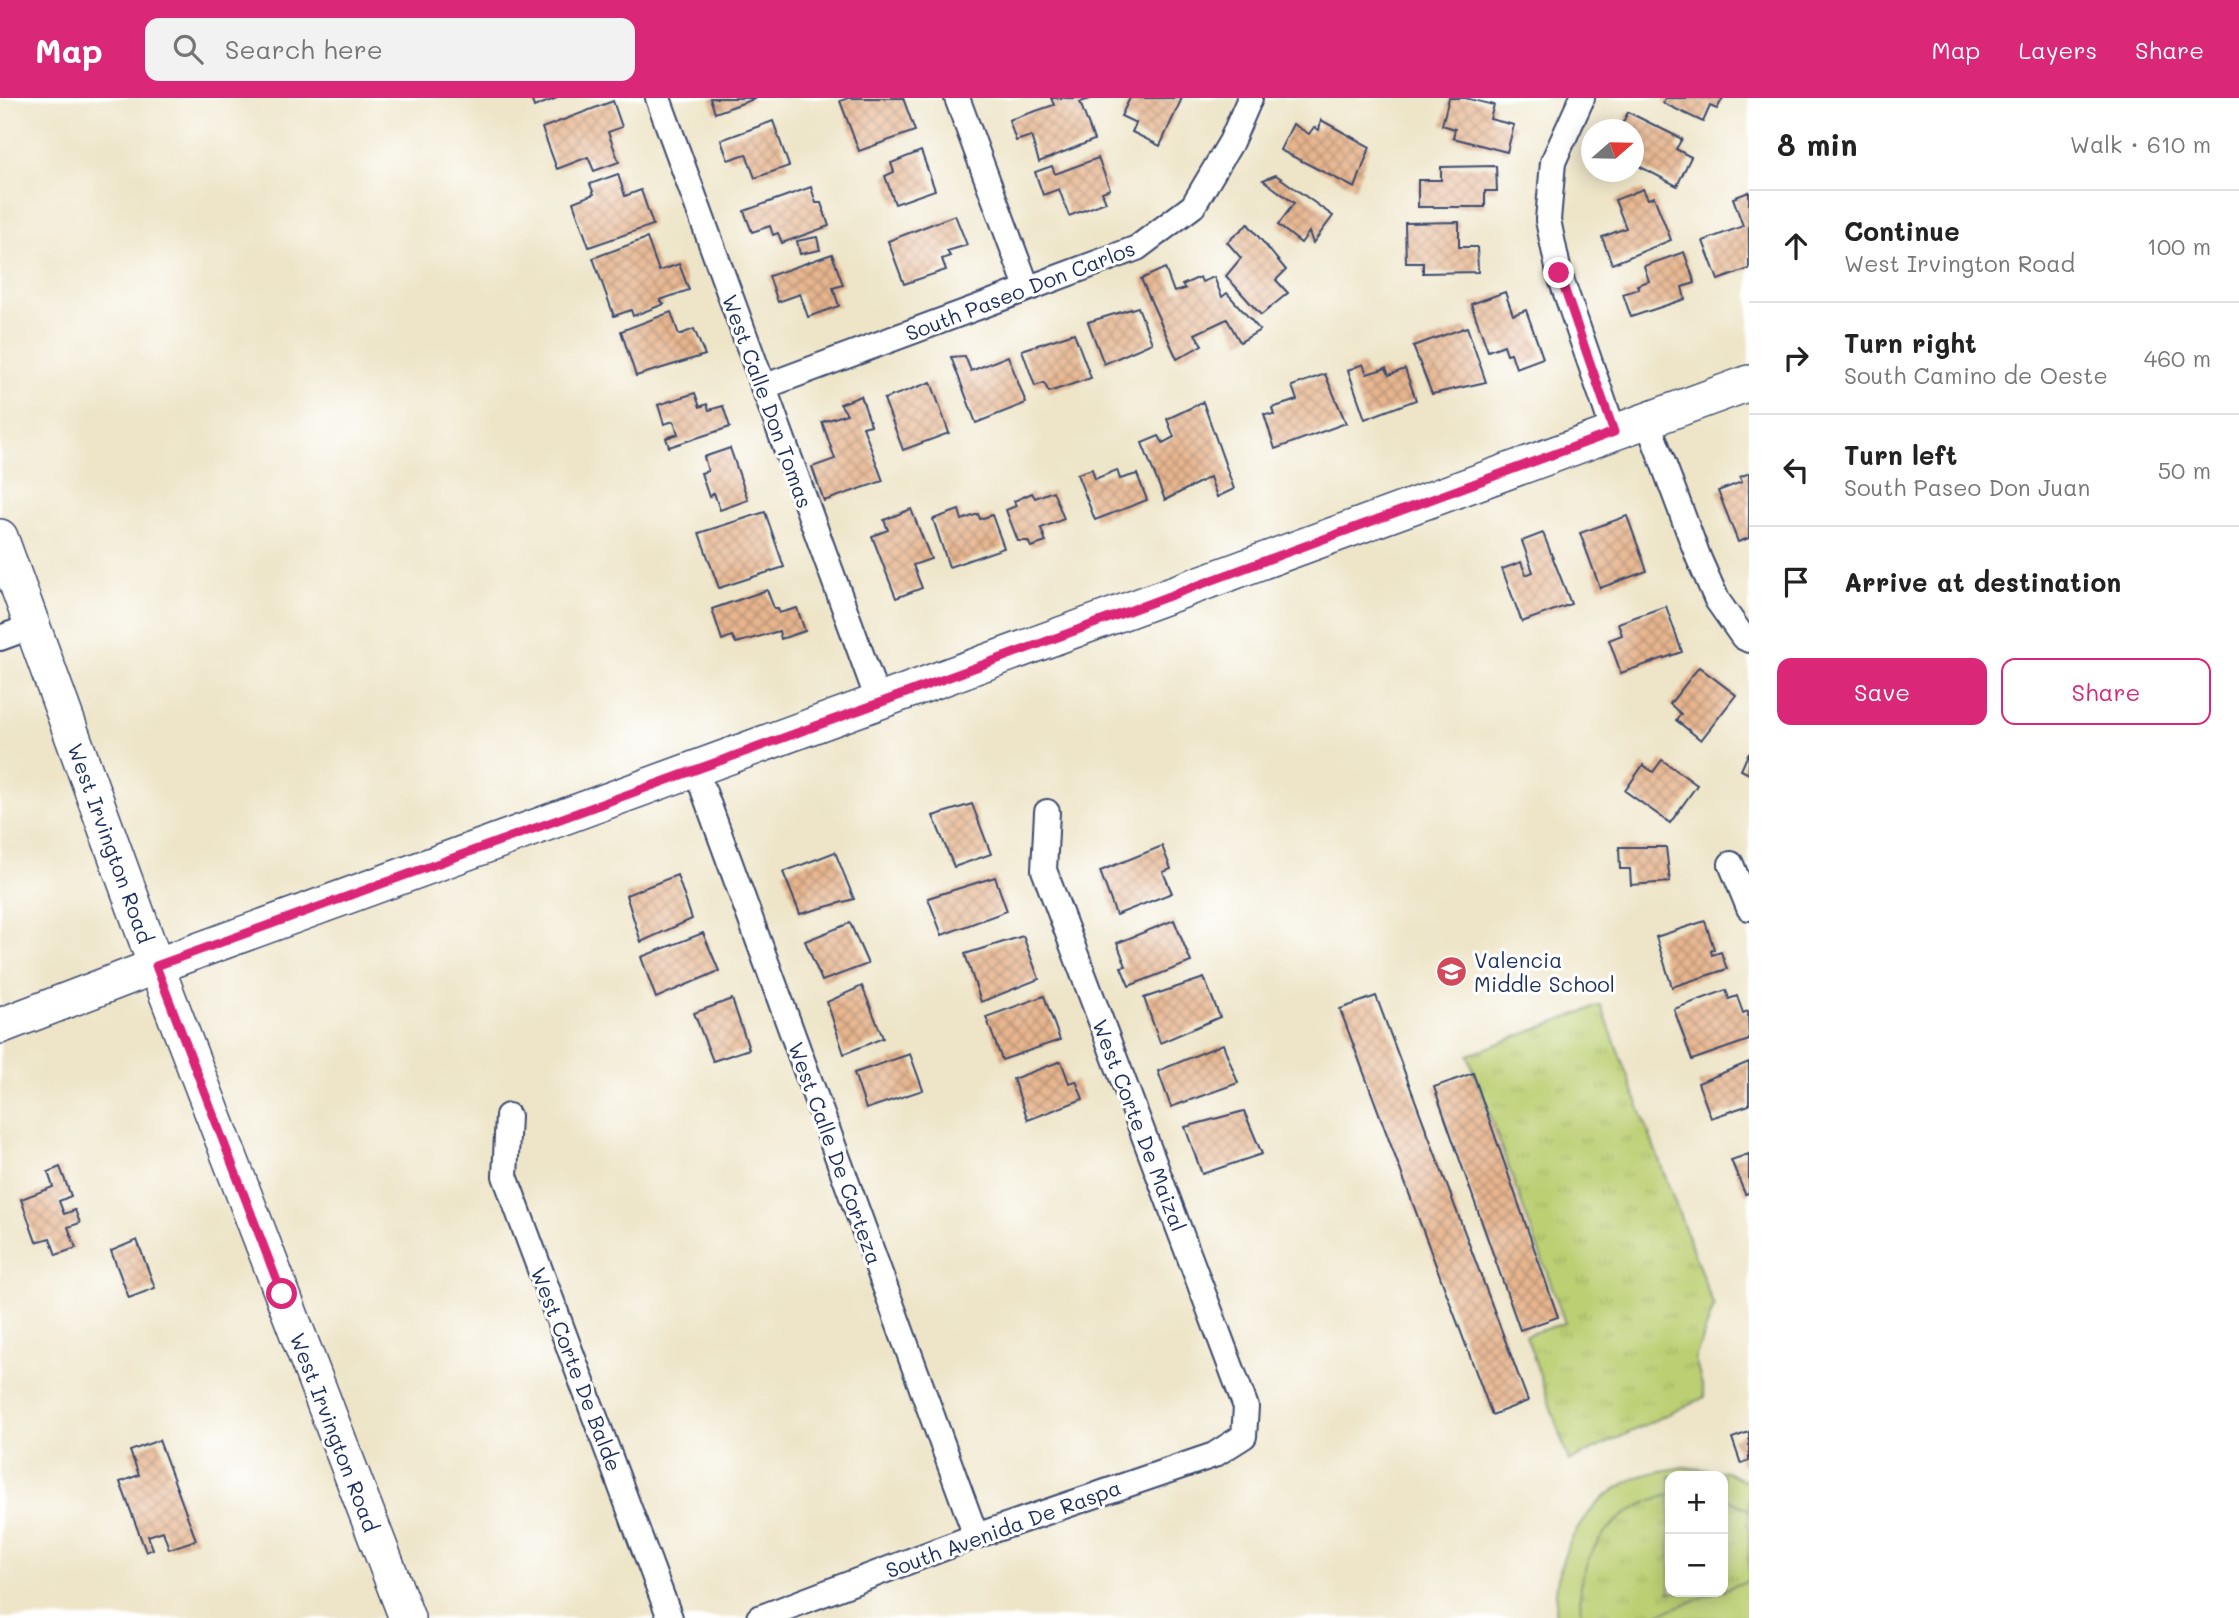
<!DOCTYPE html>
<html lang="en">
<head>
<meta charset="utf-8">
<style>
	:root { --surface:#fff; --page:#f2f2f2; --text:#222; --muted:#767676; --line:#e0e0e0; --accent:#db2777 }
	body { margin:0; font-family:Mali,sans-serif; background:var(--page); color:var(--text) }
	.controls { position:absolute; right:21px; bottom:21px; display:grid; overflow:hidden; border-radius:14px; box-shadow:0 4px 18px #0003 }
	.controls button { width:63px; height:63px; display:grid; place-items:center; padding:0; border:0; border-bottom:2px solid var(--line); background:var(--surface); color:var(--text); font:35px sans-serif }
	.compass { position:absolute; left:1581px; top:21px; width:63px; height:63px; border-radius:50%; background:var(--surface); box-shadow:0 4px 18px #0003; rotate:70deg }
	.stop { position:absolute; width:21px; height:21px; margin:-16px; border:5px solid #db2777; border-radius:50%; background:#fff }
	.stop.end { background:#db2777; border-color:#fff; box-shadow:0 2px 7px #0008 }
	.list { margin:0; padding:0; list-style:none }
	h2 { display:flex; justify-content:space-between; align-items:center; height:91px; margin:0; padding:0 28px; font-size:30px }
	h2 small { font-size:23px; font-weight:400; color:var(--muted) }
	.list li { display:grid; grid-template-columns:46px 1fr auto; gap:21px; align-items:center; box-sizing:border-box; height:112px; padding:0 28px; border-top:2px solid var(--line) }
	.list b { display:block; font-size:26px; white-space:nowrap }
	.list p { margin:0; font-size:23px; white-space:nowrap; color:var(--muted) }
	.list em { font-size:23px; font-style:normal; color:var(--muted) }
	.actions { display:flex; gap:14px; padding:21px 28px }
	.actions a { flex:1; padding:16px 0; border:2px solid var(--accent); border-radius:14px; text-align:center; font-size:24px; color:var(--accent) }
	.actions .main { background:var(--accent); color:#fff }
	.icon { flex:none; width:38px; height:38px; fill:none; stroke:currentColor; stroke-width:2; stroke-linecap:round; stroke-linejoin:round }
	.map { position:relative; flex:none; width:1749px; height:1520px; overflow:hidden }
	header { display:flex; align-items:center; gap:42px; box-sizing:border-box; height:98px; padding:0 35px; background:var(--accent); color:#fff }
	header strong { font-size:33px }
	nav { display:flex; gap:38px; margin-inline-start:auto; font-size:24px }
	.search { width:490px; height:63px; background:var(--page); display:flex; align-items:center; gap:18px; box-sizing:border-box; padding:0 24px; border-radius:14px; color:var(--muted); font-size:26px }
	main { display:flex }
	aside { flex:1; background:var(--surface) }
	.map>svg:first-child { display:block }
	.grass { fill:url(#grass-tufts); stroke:#6c7f68; stroke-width:2 }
	.pitch { fill:#bccf72; stroke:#6c7f68; stroke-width:2 }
	.building { fill:url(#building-cross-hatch) }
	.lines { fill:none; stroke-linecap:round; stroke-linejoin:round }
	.street-casing { stroke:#3b4a6e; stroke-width:28 }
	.secondary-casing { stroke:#3b4a6e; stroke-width:38 }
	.street { stroke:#fff; stroke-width:24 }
	.secondary { stroke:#fff; stroke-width:35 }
	.route { stroke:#db2777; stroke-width:9 }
	.labels { text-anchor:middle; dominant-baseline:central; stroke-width:6; stroke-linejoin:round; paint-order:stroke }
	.street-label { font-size:21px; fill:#1b2f5e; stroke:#fff }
	.poi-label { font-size:21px; fill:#1b2f5e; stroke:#fff; text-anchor:start }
</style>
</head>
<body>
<header>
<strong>Map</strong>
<div class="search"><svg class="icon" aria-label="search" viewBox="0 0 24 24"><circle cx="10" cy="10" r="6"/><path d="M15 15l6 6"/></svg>Search here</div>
<nav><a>Map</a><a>Layers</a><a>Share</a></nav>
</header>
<main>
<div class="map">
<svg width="1749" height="1520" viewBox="0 0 1749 1520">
	<defs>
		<pattern id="grass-tufts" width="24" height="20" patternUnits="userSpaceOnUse" patternTransform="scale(1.75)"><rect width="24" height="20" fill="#bccf72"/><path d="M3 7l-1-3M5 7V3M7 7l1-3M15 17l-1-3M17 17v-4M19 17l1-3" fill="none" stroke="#a1b265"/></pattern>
		<pattern id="building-cross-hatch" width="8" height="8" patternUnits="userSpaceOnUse" patternTransform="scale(1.75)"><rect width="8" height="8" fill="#e7b58e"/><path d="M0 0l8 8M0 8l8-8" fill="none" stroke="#ba9477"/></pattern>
	</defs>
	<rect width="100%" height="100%" fill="#fff"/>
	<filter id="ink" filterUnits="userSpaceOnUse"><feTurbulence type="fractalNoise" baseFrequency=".0143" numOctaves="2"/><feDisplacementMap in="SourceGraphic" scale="14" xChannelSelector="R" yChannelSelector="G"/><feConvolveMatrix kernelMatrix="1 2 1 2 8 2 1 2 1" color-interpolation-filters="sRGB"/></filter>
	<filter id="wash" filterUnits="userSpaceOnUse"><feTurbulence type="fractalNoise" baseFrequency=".00686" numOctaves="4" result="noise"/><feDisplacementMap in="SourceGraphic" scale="28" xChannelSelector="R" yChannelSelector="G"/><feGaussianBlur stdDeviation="1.57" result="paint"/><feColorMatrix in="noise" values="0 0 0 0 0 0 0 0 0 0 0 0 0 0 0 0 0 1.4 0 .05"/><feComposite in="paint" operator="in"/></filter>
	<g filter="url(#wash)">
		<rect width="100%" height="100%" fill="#eee5c8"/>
		<g class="grass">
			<polygon points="1601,907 1714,1209 1695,1260 1705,1299 1569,1363 1526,1237 1565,1225 1468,957"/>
			<path d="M1670,1397V1494H1723V1399L1749,1412V1520H1582C1570,1461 1614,1408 1670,1397Z"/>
		</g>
		<g class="pitch">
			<path d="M1683,1369L1726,1374L1749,1385V1412L1723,1399V1378H1670V1397C1614,1408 1570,1461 1582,1520H1556C1554,1511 1556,1503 1556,1493C1562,1442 1592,1397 1641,1378C1654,1373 1670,1372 1683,1369Z"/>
			<polygon points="1749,1482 1749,1520 1647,1520 1717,1494 1723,1494 1723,1492"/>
		</g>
		<g id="blocks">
			<g class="building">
				<polygon points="531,0 557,0 534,9"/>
				<polygon points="710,0 757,0 715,15"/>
				<polygon points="848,0 903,0 915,33 859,53 840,3"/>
				<polygon points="1051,0 1094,0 1080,4 1094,42 1039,64 1031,38 1016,43 1009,22 1054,7"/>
				<polygon points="1130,0 1182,0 1160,48 1132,34 1136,25 1121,18"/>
				<polygon points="1449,0 1465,0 1494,7 1490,21 1514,27 1507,54 1453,40 1455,31 1442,27"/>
				<polygon points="1665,0 1723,0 1717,11 1710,8 1703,24 1663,5"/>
				<polygon points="613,3 622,29 608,34 619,64 594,73 588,59 557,71 542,30"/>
				<polygon points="1628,14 1682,41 1676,51 1691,59 1677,88 1633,65 1640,51 1633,48 1633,32 1619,32"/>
				<polygon points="1321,22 1370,49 1355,90 1280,52 1293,26 1309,36 1314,29 1319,32"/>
				<polygon points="773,23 789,68 755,80 746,56 728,62 721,42"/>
				<polygon points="921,53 935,92 895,106 885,78 894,74 891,65"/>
				<polygon points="1098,60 1110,91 1102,94 1106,104 1069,118 1059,91 1043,97 1035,74 1052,68 1055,76"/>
				<polygon points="1496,68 1497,93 1485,93 1485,109 1418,109 1418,82 1441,82 1441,69"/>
				<polygon points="618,76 625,98 641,92 653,127 589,149 573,104 594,96 590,86"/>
				<polygon points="1276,77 1333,118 1313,145 1309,134 1301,145 1278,127 1294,105 1263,82"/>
				<polygon points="811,89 816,105 821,105 829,128 782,145 778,135 773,137 770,128 752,134 744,113"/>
				<polygon points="1643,91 1648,101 1654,99 1671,142 1612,166 1602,139 1626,130 1615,102"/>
				<polygon points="1749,94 1749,171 1718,182 1703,143 1743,128 1733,100"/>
				<polygon points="955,117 967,147 947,153 950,158 942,161 946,172 904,186 888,143"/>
				<polygon points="1459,124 1459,149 1477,149 1478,174 1423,175 1423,165 1406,165 1405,125"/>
				<polygon points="1248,126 1286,172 1276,182 1288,195 1261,217 1226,178 1241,160 1227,144"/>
				<polygon points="817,139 820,152 800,156 797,143"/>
				<polygon points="647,140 659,173 679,166 689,192 660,202 664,206 633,218 631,212 614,218 593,160"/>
				<polygon points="1684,154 1695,185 1682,189 1685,201 1631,219 1623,196 1639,191 1637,187 1649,183 1644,168"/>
				<polygon points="832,156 843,187 833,190 839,208 808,219 800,196 778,204 769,178"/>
				<polygon points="1165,170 1174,194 1185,191 1182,187 1200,179 1202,184 1214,179 1222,199 1227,195 1260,232 1240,244 1227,221 1195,236 1202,247 1177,261 1141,181"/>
				<polygon points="1505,194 1513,217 1526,212 1543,260 1516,270 1511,255 1507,256 1504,247 1488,253 1471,206"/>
				<polygon points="1138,209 1152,245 1104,266 1088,224"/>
				<polygon points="671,214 679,237 694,231 705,257 636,278 621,233"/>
				<polygon points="1467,229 1486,284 1432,296 1413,248"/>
				<polygon points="1074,235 1091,280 1049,294 1044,285 1035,288 1022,252"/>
				<polygon points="965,258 971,273 1008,258 1026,305 976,325 951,259"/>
				<polygon points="1363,266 1367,276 1386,270 1389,277 1405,271 1416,302 1365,321 1348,272"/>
				<polygon points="1325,276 1346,325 1275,351 1264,316 1274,317 1272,310 1297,302 1292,288"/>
				<polygon points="931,284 949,335 903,352 884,301"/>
				<polygon points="695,295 700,309 707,306 709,312 723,308 730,329 669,349 666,340 678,336 674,323 664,326 658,307"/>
				<polygon points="861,298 871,327 863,329 883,383 824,403 812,369 835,361 822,324 847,316 840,306"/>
				<polygon points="1203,304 1234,391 1217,399 1210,379 1165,402 1142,345 1159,338 1163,345 1174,339 1167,321"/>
				<polygon points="730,350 748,402 720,412 714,395 709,399 701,375 708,373 704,359"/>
				<polygon points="1092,371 1095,381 1117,372 1120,381 1137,376 1147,402 1095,422 1077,376"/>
				<polygon points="1749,375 1749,440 1738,444 1718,393 1742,384 1740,379"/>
				<polygon points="1053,393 1064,421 1041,430 1046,444 1031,449 1028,443 1018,443 1006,412 1016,408 1014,403 1032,395 1035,400"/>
				<polygon points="911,411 931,461 913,467 922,490 896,500 872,438 888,432 884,422"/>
				<polygon points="959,412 962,422 978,416 980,421 992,417 1004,450 949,469 933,421"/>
				<polygon points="765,414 784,469 719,490 699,435"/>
				<polygon points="1627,418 1647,473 1600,490 1580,435"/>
				<polygon points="1543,435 1571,506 1522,524 1502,471 1521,464 1526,477 1533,474 1522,443"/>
				<polygon points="767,492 774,510 778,510 779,515 797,510 805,533 781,541 779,533 736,545 732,538 722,542 712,511"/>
				<polygon points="1666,508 1682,554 1621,575 1609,542 1622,537 1618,525"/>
				<polygon points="1699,569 1736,597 1701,642 1676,622 1681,616 1670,606"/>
				<polygon points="1749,654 1749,676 1741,672"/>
				<polygon points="1662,662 1697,687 1670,725 1625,693 1643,667 1653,674"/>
				<polygon points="972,706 991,756 954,769 933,718"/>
				<polygon points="1162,748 1171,771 1163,774 1172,795 1116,817 1100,773"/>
				<polygon points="1619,749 1666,749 1670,784 1631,787 1630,771 1620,771"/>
				<polygon points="835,754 854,801 800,816 783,774"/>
				<polygon points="677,777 692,821 641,844 626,797"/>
				<polygon points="995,779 1007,813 942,837 928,800"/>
				<polygon points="1174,822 1191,864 1129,888 1121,869 1126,868 1117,845"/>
				<polygon points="1705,823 1714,851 1711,853 1712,857 1721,854 1727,871 1672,889 1656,839"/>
				<polygon points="850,825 868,866 822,883 805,843"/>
				<polygon points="703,835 719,873 656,900 641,859"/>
				<polygon points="1023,838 1039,881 981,904 965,856"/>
				<polygon points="1204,880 1220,919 1160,945 1144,900"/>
				<polygon points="862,888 883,940 844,956 827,904"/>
				<polygon points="1726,892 1729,901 1737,898 1743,915 1748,913 1749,942 1692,962 1674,911"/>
				<polygon points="1044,898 1060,942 1002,962 986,919"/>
				<polygon points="1376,898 1528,1303 1492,1317 1340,911"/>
				<polygon points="732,901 749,951 713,963 694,915"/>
				<polygon points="1223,946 1238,985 1171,1009 1158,973"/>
				<polygon points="910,956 923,992 866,1011 854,975"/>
				<polygon points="1061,963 1069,985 1076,983 1083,1001 1028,1022 1013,981"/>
				<polygon points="1749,964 1749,1007 1711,1020 1698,985"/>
				<polygon points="1473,975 1558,1219 1520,1232 1434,989"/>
				<polygon points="1244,1013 1262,1056 1202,1076 1185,1029"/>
				<polygon points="1749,1056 1749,1095 1745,1096 1731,1062"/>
				<polygon points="60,1069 71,1098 59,1103 64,1116 75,1112 80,1125 68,1129 76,1150 56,1157 50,1140 36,1144 21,1101 53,1089 48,1074"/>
				<polygon points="137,1142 155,1190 129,1200 111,1153"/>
				<polygon points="1749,1334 1749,1363 1741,1366 1732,1340"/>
				<polygon points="159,1342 196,1442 169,1451 163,1433 148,1438 153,1451 146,1454 120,1384 139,1377 130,1353"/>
			</g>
		</g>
	</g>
	<g filter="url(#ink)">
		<use href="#blocks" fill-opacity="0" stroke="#3b4a6e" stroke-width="2"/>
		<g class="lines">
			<defs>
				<g id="street">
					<polyline points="658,0 879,605"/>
					<polyline points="957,0 1027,189"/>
					<polyline points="1582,0 1553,64 1548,122 1559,175 1614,334"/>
					<polyline points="763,289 1137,150 1193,108 1231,44 1250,0"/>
					<polyline points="1647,322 1699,461 1717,502 1743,539 1749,542"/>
					<polyline points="0,540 33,528"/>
					<polyline points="696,672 976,1438"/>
					<polyline points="1731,766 1749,810"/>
					<polyline points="508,1018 505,1078 670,1520"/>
					<polyline points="759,1520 976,1438 1214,1357 1244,1338 1246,1309 1044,772 1047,714"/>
				</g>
				<g id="secondary">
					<polyline points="0,439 156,868 407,1520"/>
					<polyline points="0,928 156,868 1749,285"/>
				</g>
			</defs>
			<use href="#street" class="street-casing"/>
			<use href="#secondary" class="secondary-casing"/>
			<use href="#street" class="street"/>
			<use href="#secondary" class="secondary"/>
		</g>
	</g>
	<g class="lines" filter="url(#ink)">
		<polyline class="route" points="282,1196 156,868 879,605 1614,334 1559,175"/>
	</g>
	<defs>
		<symbol id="school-disc" viewBox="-11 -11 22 22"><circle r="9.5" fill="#d1495b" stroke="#fff"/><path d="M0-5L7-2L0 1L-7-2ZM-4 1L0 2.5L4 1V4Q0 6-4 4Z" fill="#fff"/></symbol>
	</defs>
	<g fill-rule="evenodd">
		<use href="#school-disc" x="1434" y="856" width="35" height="35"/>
	</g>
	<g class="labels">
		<g class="street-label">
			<text transform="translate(1020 192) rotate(-21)">South Paseo Don Carlos</text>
			<text transform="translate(768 303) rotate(70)">West Calle Don Tomas</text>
			<text transform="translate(111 745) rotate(70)">West Irvington Road</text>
			<text transform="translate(1140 1027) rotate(69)">West Corte De Maizal</text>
			<text transform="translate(836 1055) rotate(70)">West Calle De Corteza</text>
			<text transform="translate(577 1271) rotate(69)">West Corte De Balde</text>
			<text transform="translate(335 1334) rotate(69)">West Irvington Road</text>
			<text transform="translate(1003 1430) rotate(-20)">South Avenida De Raspa</text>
		</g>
		<g class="poi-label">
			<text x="1474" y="861">Valencia<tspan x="1474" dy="24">Middle School</tspan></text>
		</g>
	</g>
</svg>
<div class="controls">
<button>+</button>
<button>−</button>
</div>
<svg class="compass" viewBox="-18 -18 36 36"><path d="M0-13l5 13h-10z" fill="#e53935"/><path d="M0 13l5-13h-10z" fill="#767676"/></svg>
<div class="stop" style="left:282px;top:1196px"></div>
<div class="stop end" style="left:1559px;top:175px"></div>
</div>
<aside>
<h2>8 min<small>Walk · 610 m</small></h2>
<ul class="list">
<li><svg class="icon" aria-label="ahead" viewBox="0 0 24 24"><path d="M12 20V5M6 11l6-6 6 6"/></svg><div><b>Continue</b><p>West Irvington Road</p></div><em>100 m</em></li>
<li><svg class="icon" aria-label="right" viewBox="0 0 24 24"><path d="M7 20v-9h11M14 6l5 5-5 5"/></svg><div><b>Turn right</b><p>South Camino de Oeste</p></div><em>460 m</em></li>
<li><svg class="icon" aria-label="left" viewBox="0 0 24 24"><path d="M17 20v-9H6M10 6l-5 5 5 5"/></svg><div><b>Turn left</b><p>South Paseo Don Juan</p></div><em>50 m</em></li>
<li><svg class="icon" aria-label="arrive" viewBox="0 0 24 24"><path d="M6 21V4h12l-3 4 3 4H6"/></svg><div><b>Arrive at destination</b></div></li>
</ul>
<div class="actions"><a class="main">Save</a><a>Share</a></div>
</aside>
</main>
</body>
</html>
